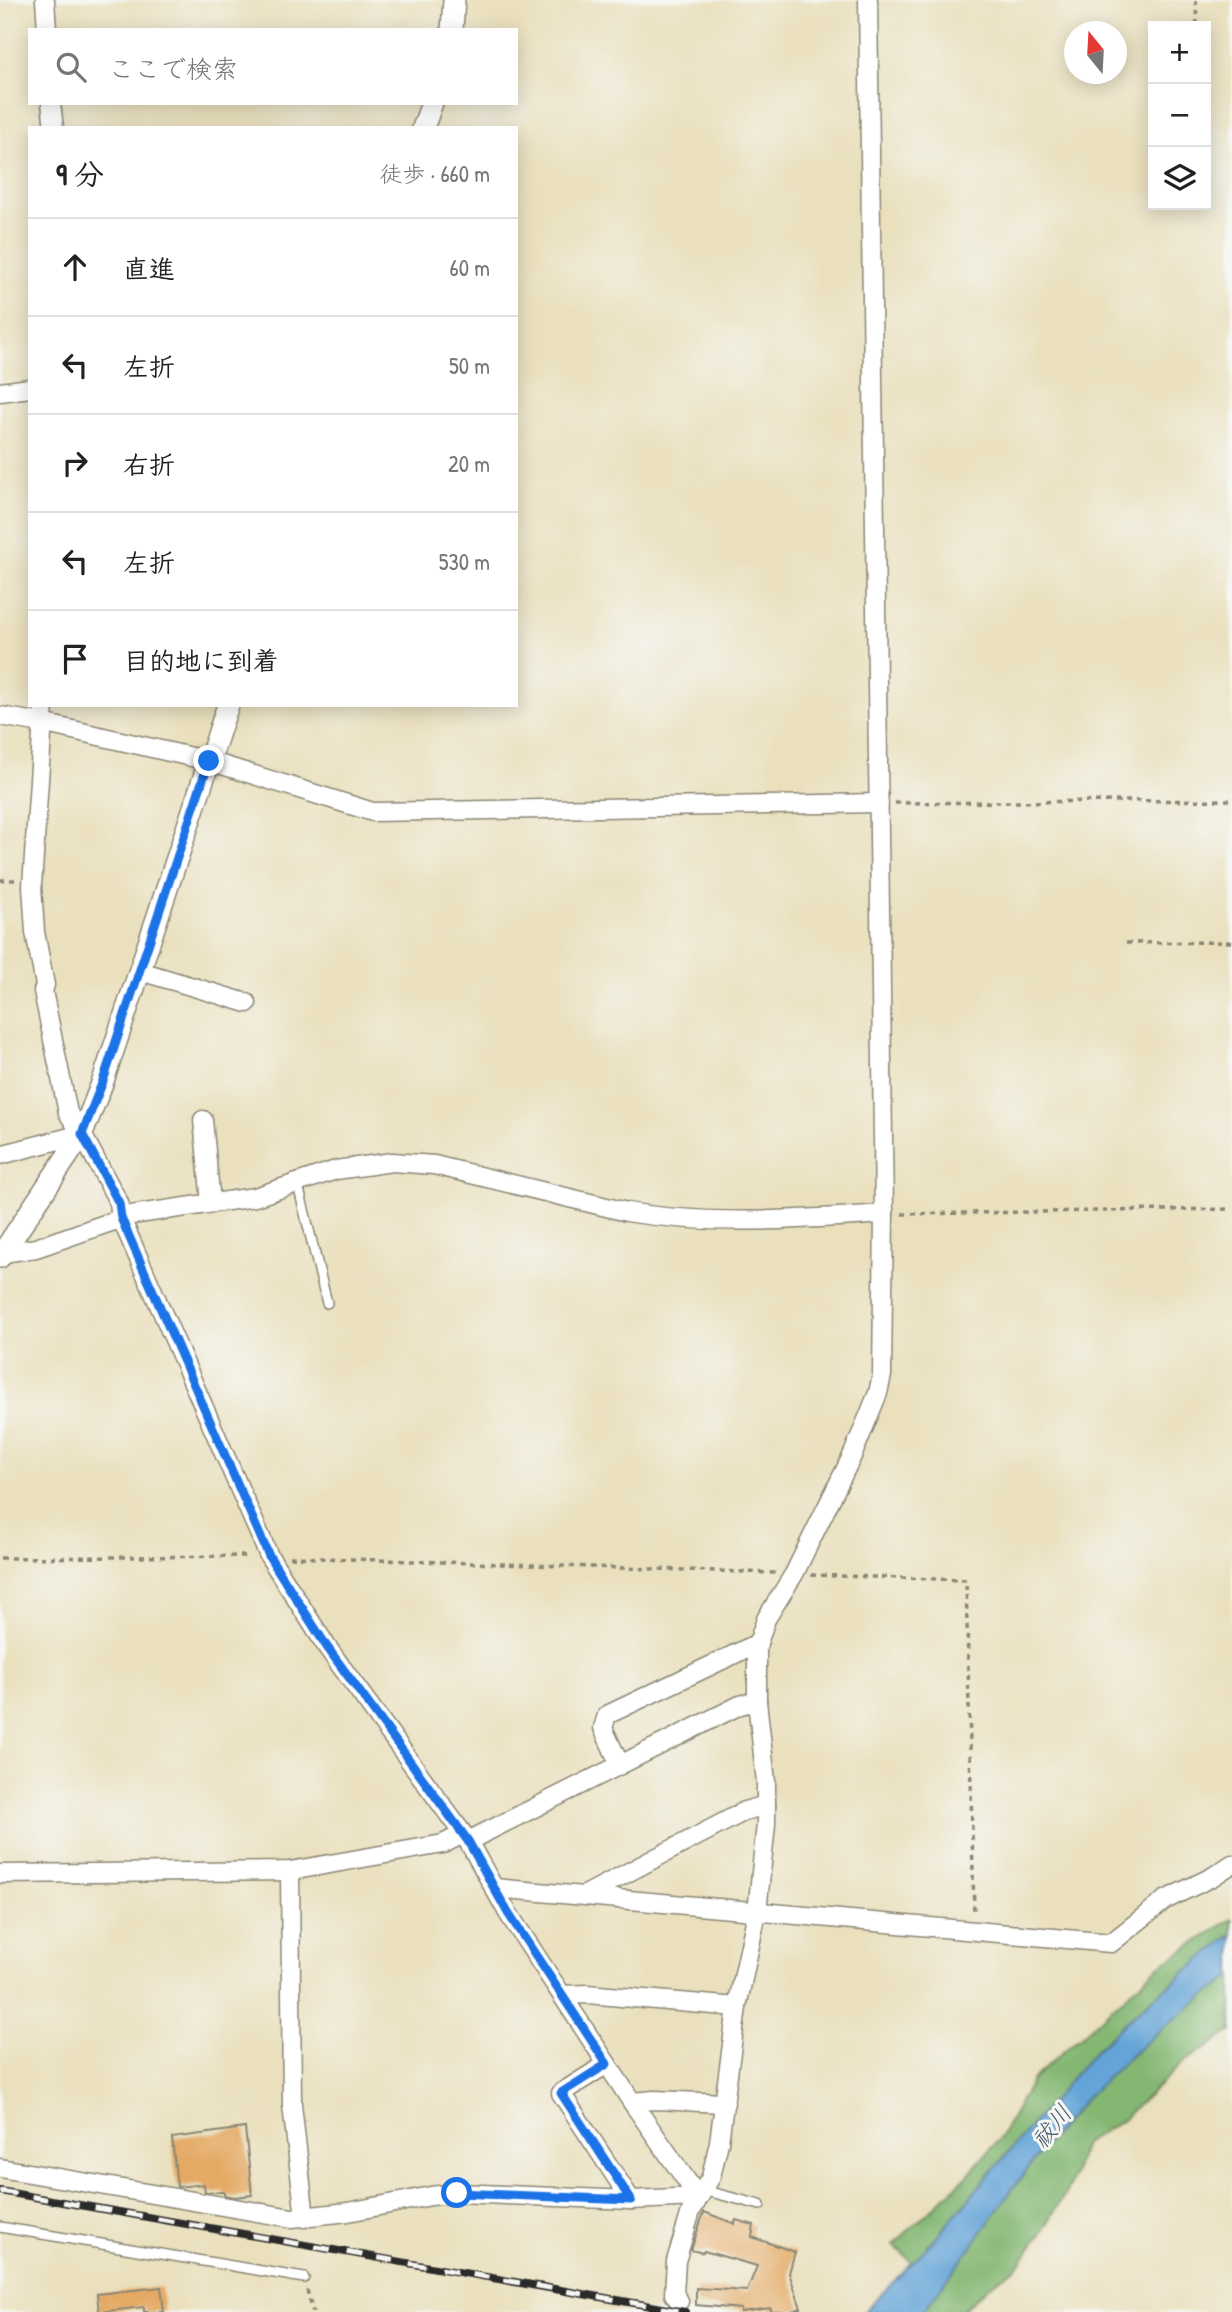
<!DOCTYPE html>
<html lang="ja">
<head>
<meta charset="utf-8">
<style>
	:root { --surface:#fff; --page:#f6f6f6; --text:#222; --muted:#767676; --line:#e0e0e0 }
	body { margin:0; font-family:"Patrick Hand","Klee One",sans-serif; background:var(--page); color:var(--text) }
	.controls { position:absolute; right:21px; top:21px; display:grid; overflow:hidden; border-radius:0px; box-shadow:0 4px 18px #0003 }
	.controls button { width:63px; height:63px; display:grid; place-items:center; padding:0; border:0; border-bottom:2px solid var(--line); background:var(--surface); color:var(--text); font:35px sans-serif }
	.compass { position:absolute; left:1064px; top:21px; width:63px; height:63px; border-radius:50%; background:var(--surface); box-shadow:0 4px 18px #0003; rotate:342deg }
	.stop { position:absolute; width:21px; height:21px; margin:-16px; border:5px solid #1a73e8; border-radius:50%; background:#fff }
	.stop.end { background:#1a73e8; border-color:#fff; box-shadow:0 2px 7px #0008 }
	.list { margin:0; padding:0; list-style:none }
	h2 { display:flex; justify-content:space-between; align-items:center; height:91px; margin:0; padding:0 28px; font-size:30px }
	h2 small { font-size:23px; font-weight:400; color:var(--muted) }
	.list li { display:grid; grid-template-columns:46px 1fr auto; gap:21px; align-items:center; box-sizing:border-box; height:98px; padding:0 28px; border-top:2px solid var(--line) }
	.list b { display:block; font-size:26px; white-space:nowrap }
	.list em { font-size:23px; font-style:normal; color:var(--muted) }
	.icon { flex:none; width:38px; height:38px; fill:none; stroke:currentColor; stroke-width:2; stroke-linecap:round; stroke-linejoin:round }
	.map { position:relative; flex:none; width:1232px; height:2312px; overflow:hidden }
	.search { position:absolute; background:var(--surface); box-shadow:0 4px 18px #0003; left:28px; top:28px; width:490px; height:77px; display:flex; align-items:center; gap:18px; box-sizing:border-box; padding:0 24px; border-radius:0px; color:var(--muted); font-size:26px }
	.panel { position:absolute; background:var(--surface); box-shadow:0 4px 18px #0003; left:28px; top:126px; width:490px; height:581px; border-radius:0px }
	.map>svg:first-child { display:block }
	.forest { fill:#84b772; stroke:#58714e; stroke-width:2 }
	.water { fill:#65a4d8; stroke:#486882; stroke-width:2 }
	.building { fill:#e4aa65 }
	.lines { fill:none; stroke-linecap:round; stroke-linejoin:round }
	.service-casing { stroke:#8a8674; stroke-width:12 }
	.minor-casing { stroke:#8a8674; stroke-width:21 }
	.tertiary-casing { stroke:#8a8674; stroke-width:24 }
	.path { stroke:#8a8674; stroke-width:3.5; stroke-dasharray:5 5; stroke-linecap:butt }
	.service { stroke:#fff; stroke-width:9 }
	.minor { stroke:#fff; stroke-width:18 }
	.tertiary { stroke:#fff; stroke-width:21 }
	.rail-casing { stroke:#2b2b2b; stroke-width:8 }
	.rail { stroke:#f6f6f2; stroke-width:5; stroke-dasharray:16; stroke-linecap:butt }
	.route { stroke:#1a73e8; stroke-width:9 }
	.labels { text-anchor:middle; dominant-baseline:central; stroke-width:6; stroke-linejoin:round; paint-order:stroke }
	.water-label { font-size:24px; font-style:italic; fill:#425b70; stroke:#f6f6f2 }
</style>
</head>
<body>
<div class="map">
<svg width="1232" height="2312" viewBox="0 0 1232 2312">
	<rect width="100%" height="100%" fill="#f6f6f2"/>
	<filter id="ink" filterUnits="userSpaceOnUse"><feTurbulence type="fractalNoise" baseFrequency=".0143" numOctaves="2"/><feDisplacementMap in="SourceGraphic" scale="14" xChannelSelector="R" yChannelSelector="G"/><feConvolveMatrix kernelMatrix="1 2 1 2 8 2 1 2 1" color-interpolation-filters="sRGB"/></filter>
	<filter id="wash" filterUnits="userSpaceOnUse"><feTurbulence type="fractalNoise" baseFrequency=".00686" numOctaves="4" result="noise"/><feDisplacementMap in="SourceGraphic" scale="28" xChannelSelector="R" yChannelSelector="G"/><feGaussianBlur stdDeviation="1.57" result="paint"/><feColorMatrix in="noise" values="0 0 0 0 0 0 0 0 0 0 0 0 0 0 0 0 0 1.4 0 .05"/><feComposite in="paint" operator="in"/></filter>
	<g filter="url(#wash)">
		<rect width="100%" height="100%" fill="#eae0bd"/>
		<polygon class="forest" points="1232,1919 1232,2031 1184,2062 1123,2119 1084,2143 1069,2187 1041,2234 1017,2267 993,2283 960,2312 918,2312 940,2287 893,2245 966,2177 1001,2137 1033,2079 1159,1966"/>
		<path class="water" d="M1232,1934V1977C1167,2021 1103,2075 1053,2136C1007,2193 968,2255 922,2312H864L932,2242L1094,2052L1135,2013Z"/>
		<g id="blocks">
			<g class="building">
				<polygon points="245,2128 252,2195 234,2197 224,2195 224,2192 205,2192 204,2184 177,2187 172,2138"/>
				<polygon points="704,2212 735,2224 736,2220 754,2225 752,2237 795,2252 789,2273 801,2308 789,2312 772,2312 770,2308 741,2312 741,2309 696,2305 696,2288 747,2291 757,2266 704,2251 703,2253 691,2250"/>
				<polygon points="161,2287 164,2312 144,2312 144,2307 99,2312 97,2294"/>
			</g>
		</g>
	</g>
	<g filter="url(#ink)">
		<use href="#blocks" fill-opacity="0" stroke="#8a8674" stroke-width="2"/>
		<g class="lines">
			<defs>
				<g id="service">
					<polyline points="297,1181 327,1303"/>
					<polyline points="703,2190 760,2205"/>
					<polyline points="0,2227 304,2278"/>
				</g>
				<g id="minor">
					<polyline points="45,0 47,30"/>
					<polyline points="51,103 54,128"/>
					<polyline points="0,392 30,388"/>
					<polyline points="44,705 32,886 35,932 45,985 43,991 68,1113 82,1134 119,1203 121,1218 269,1556 327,1647 468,1841 508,1913 632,2102 698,2197"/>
					<polyline points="0,716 42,723 209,761 373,812 879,803"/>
					<polyline points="140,971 247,1003"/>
					<polyline points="203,1120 211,1203"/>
					<polyline points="0,1155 82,1134"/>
					<path d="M3,1253L36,1248L131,1215L255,1197L336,1170L392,1162L434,1165L627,1212C713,1226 798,1220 884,1214"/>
					<polyline points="620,1765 603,1728 607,1715 758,1643"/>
					<polyline points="468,1841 740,1705 757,1701"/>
					<polyline points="290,1871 292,2105 305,2218"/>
					<polyline points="0,1874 290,1871 443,1844 463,1834"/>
					<polyline points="494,1888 1111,1943 1165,1900 1212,1877 1232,1864"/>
					<polyline points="585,1895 745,1811 766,1805"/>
					<polyline points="564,1995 587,1994 737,2007"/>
					<polyline points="607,2064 561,2093 631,2200"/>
					<polyline points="632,2102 654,2100 725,2103"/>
					<polyline points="0,2168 292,2218 348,2212 431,2196 457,2193 631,2200 698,2197"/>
					<polyline points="679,2301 674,2294 676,2261 691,2211 711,2177 719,2142 737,2007 757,1912 766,1824 766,1782 757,1701 757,1646 766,1619 794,1574 853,1454 878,1393 882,1375 884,1214 868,0"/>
				</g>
				<g id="tertiary">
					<polyline points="452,30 454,0"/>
					<polyline points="423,128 432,103"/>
					<polyline points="0,1257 82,1134 103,1081 228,705"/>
				</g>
			</defs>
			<use href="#service" class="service-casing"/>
			<use href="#minor" class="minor-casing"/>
			<use href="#tertiary" class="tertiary-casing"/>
			<g class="path">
				<polyline points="1196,0 1197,26"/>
				<polyline points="895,803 1232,800"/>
				<polyline points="0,880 15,880"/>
				<polyline points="1126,943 1232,942"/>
				<polyline points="902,1214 1232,1209"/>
				<polyline points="290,1557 775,1573"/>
				<polyline points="0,1558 250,1556"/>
				<polyline points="811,1575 966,1580 974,1914"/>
				<polyline points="307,2290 313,2312"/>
			</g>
			<use href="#service" class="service"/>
			<use href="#minor" class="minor"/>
			<use href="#tertiary" class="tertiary"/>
			<defs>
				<polyline id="rail" points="0,2191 685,2312"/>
			</defs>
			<use href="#rail" class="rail-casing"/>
			<use href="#rail" class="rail"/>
		</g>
	</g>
	<g class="lines" filter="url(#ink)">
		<polyline class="route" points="209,761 103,1081 82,1134 119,1203 121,1218 269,1556 327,1647 468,1841 508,1913 607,2064 561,2093 631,2200 457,2193"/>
	</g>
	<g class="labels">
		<g class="water-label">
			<text transform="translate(1051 2126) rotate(-51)">祓川</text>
		</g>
	</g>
</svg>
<div class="controls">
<button>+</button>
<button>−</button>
<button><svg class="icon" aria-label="layers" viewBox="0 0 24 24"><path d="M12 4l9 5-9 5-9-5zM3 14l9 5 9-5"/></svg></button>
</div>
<svg class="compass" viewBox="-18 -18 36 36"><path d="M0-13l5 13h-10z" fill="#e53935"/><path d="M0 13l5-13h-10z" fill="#767676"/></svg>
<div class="stop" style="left:457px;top:2193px"></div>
<div class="stop end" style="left:209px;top:761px"></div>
<div class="search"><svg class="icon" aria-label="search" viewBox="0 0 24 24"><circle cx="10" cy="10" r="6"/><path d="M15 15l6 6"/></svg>ここで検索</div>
<section class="panel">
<h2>9 分<small>徒歩 · 660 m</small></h2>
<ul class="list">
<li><svg class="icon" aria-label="ahead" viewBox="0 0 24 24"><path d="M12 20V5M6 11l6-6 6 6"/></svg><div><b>直進</b></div><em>60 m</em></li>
<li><svg class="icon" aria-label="left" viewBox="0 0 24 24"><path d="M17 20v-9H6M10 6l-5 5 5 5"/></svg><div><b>左折</b></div><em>50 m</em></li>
<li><svg class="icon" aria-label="right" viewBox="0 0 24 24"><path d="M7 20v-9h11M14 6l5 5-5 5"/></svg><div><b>右折</b></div><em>20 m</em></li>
<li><svg class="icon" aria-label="left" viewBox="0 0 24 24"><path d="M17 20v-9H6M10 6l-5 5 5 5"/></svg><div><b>左折</b></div><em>530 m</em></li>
<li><svg class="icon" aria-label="arrive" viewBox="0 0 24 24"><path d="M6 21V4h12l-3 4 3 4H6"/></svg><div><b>目的地に到着</b></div></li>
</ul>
</section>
</div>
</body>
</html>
